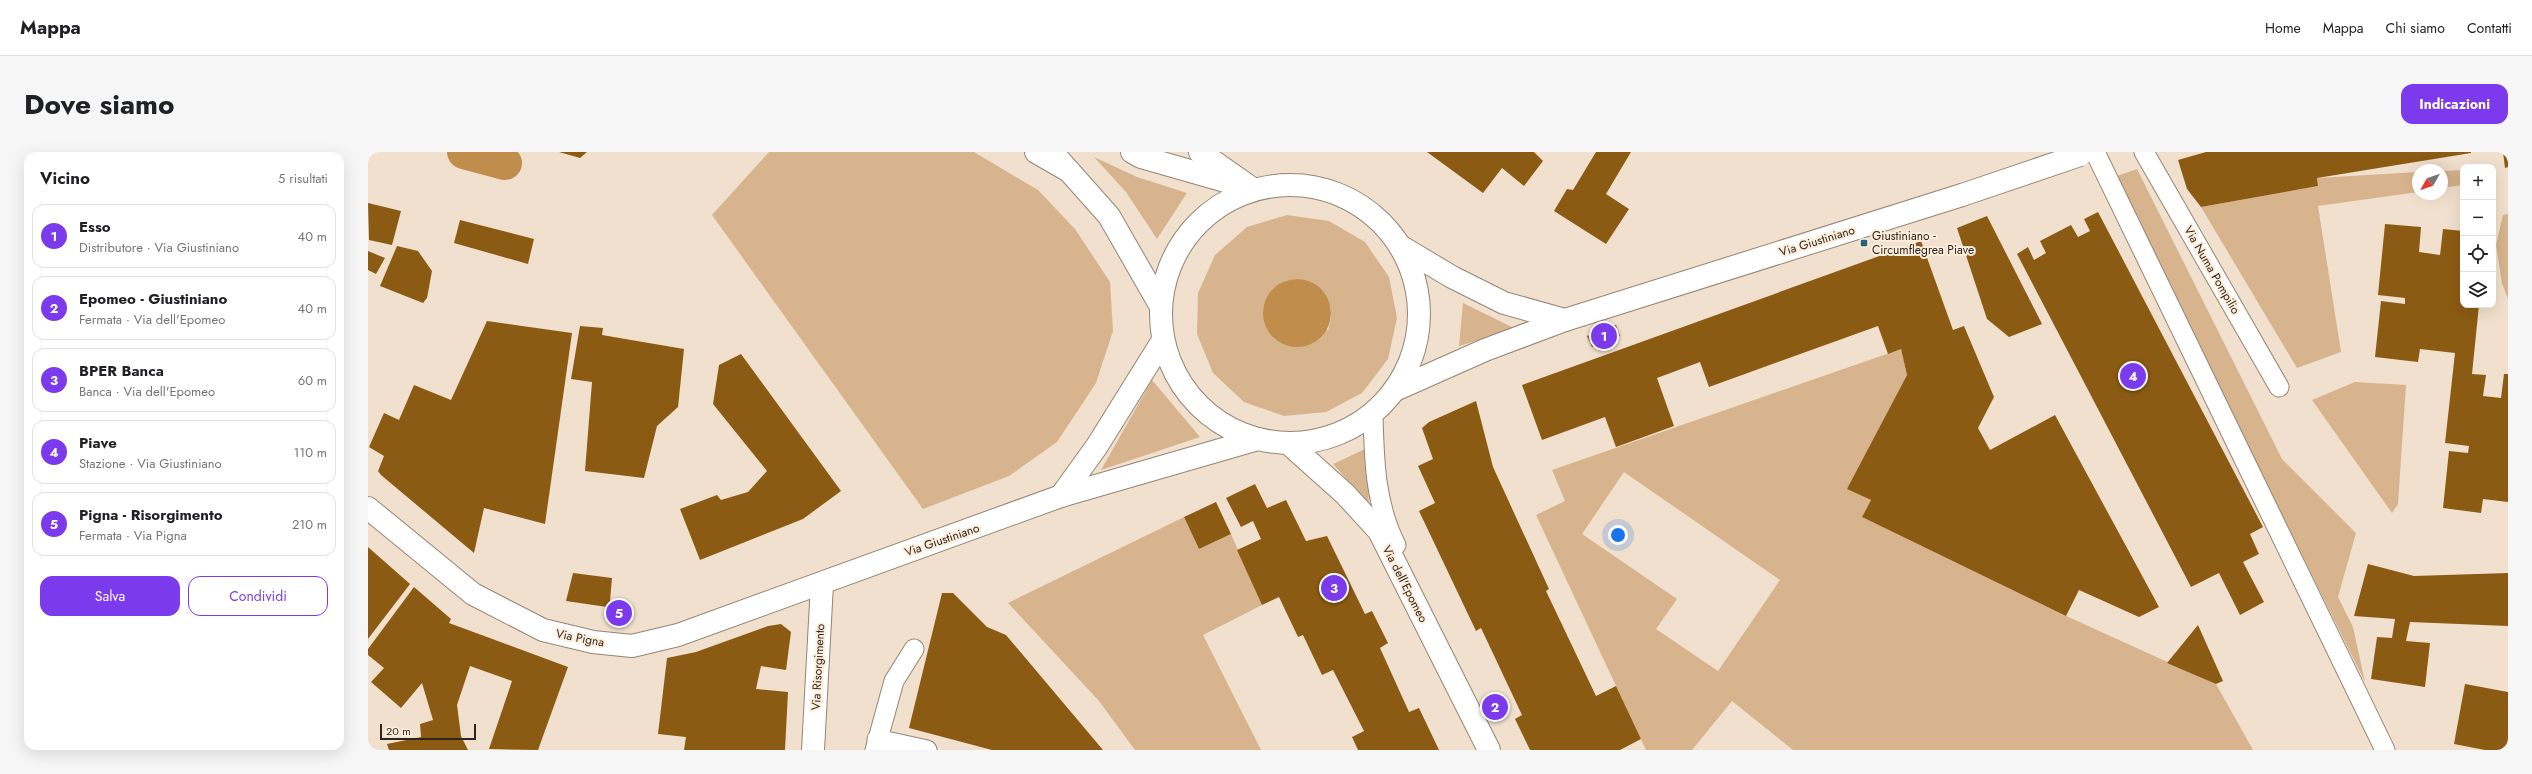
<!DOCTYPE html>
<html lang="it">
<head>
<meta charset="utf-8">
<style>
	:root { --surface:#fff; --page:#f6f6f6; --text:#202124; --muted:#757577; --line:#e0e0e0; --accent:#7c3aed }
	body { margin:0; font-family:Jost,sans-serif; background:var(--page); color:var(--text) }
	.controls { position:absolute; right:12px; top:12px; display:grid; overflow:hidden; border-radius:8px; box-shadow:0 4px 16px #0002 }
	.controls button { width:36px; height:36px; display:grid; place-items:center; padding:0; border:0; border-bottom:1px solid var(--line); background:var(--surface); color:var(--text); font:20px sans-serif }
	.compass { position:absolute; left:2044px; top:12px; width:36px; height:36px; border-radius:50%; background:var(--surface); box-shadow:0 4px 16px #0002; rotate:230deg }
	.scale { position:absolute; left:12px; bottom:10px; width:96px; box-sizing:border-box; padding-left:4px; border:2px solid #2c261f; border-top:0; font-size:11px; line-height:14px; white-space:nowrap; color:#2c261f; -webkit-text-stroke:3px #feedda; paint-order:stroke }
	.you { position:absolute; left:1250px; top:383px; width:14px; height:14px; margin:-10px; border:3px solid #fff; border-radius:50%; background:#1a73e8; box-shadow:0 0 0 6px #1a73e833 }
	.badge { display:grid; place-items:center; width:26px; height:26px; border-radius:50%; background:var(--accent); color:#fff; font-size:13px; font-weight:700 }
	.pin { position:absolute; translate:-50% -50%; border:2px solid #fff; box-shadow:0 1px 4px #0006 }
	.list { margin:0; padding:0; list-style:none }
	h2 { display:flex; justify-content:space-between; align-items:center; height:52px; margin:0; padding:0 16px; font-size:17px }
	h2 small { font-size:13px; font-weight:400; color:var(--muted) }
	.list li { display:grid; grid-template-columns:26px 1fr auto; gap:12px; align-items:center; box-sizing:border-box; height:64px; margin:0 8px 8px; padding:0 8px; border:1px solid var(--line); border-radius:12px }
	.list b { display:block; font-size:15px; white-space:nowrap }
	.list p { margin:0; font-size:13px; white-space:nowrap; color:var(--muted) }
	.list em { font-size:13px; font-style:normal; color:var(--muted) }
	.actions { display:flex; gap:8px; padding:12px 16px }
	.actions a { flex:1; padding:9px 0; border:1px solid var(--accent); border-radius:12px; text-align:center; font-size:14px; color:var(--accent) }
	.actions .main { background:var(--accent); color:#fff }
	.icon { flex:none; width:22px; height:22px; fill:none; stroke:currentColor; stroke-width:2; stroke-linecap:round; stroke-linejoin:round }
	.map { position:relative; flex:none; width:2140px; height:598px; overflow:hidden; border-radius:12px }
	header { display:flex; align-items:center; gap:24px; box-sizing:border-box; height:56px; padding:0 20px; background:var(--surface); border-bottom:1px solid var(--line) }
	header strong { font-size:19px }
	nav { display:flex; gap:22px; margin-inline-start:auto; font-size:14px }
	.intro { display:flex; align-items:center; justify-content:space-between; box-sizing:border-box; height:96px; padding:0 24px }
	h1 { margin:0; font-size:28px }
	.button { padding:10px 18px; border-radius:12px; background:var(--accent); color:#fff; font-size:14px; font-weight:700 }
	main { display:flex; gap:24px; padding:0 24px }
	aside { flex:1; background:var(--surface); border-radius:12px; box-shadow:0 4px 16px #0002 }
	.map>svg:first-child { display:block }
	.green { fill:#d7b48d; fill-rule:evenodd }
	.water { fill:#c18d4d }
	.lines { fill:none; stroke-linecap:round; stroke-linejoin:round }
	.canal { stroke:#c18d4d; stroke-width:34 }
	.building { fill:#8c5b13 }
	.lane-casing { stroke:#948574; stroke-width:21 }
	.street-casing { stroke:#948574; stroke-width:24 }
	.secondary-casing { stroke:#948574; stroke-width:24 }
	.highway-casing { stroke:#948574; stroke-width:24 }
	.lane { stroke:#fff; stroke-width:19 }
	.street { stroke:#fff; stroke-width:22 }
	.secondary { stroke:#fff; stroke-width:22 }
	.highway { stroke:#fff; stroke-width:22 }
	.secondary-bridge-casing { stroke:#948574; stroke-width:24; stroke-linecap:butt }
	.secondary-bridge { stroke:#fff; stroke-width:22 }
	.poi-dot { fill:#246679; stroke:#feedda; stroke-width:1.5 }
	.labels { text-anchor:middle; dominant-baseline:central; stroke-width:4; stroke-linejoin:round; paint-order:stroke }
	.poi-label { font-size:12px; fill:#2c261f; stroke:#feedda; text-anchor:start }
	.street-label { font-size:12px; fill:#2c261f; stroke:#feedda }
</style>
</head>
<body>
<header>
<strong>Mappa</strong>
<nav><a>Home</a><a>Mappa</a><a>Chi siamo</a><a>Contatti</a></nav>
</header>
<div class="intro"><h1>Dove siamo</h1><a class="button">Indicazioni</a></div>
<main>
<aside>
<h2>Vicino<small>5 risultati</small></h2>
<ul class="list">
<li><span class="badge">1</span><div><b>Esso</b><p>Distributore · Via Giustiniano</p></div><em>40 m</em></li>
<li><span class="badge">2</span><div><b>Epomeo - Giustiniano</b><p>Fermata · Via dell'Epomeo</p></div><em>40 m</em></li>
<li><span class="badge">3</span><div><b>BPER Banca</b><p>Banca · Via dell'Epomeo</p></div><em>60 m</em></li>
<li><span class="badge">4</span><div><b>Piave</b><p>Stazione · Via Giustiniano</p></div><em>110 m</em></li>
<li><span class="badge">5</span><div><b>Pigna - Risorgimento</b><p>Fermata · Via Pigna</p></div><em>210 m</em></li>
</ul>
<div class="actions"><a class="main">Salva</a><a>Condividi</a></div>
</aside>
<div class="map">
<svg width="2140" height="598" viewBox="0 0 2140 598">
	<rect width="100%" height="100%" fill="#f1e0cd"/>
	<g class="green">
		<polygon points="401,0 606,0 670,38 707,77 742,130 745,179 728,231 689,290 641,324 555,357 344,63"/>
		<polygon points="726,5 769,25 819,41 789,87 758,40"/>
		<polygon points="1769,17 1914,307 1988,381 1970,445 1985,475 1997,530 1746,25"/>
		<polygon points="2095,18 2095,33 2074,36 2074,19"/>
		<polygon points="2050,20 2050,40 1950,54 1973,200 1929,216 1833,55 1950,34 1949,26"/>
		<polygon points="2140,62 2140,147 2134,131 2128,93 2135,63"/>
		<path d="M919,63L961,69L997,90L1021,125L1029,166L1020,207L994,241L958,260L916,264L876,250L845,221L829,182L830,141L847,103L879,75ZM929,127L963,155V167L960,178L906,136L917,129Z"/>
		<polygon points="1095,151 1148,177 1091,194"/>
		<path d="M1533,197L1539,223L1480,337L1503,348L1494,365L1696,463L1848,532L1885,598H1425L1364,549L1324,598H1278L1168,363L1197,349L1184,318ZM1256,320L1412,428L1350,519L1288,477L1309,447L1214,382Z"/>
		<polygon points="784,228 832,285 733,318"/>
		<polygon points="1987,230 2038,233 2030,352 2024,361 1944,248"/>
		<polygon points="997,297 1001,352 965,312"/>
		<polygon points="816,365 831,397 863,382 894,453 835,483 893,598 767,598 731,549 640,451"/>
	</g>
	<circle class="water" cx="929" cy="161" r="34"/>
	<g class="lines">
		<polyline class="canal" points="96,0 137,11"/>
	</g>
	<g class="building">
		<polygon points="191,0 219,0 212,6"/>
		<polygon points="1059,0 1166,0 1175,9 1156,34 1134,16 1115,41"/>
		<polygon points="1228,0 1263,0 1238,42 1261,57 1238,92 1186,59 1199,37 1205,38"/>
		<polygon points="1838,0 2103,0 2103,1 1949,26 1950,34 1833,55 1819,37 1810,8"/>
		<polygon points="2135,0 2140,0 2140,15 2137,16"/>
		<polygon points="0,51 33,59 24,93 1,88"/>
		<polygon points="1730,60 1895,375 1882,382 1891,402 1875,410 1896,450 1872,463 1851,421 1823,435 1649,102 1660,95 1666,108 1678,101 1672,89 1703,73 1710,85 1722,79 1716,67"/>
		<polygon points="1619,64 1674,172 1641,185 1619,167 1589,76"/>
		<polygon points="92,68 166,87 160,112 86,91"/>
		<polygon points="2017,72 2053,75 2051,100 2072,103 2075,77 2095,79 2095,153 2111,153 2104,222 2118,223 2115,244 2133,246 2136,222 2140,222 2140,350 2115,347 2113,361 2075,356 2081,299 2100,301 2101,294 2077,291 2087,201 2052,197 2050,210 2007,205 2013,149 2037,152 2037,146 2010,143"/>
		<polygon points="1553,89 1585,178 1596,174 1626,245 1610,276 1622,298 1687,263 1791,455 1771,465 1711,438 1698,464 1494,365 1503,348 1479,337 1539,223 1533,197 1520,202 1510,174 1341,235 1332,210 1289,226 1306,274 1248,295 1237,265 1174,288 1154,233"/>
		<polygon points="29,94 50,99 64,119 59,146 55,151 12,134"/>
		<polygon points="0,99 17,106 8,122 0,118"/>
		<polygon points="119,169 204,181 177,372 116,356 106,401 13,323 10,319 16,304 1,295 16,261 31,268 46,233 83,248"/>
		<polygon points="1248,173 1252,184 1224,195 1219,184"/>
		<polygon points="212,174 235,176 234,183 316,197 310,255 289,274 276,326 217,319 224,230 203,227"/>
		<polygon points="373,202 473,339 435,367 332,408 312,357 349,343 353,348 380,340 399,319 345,252 351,213"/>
		<polygon points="1108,249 1125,315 1181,437 1178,439 1228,544 1248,534 1273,587 1252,598 1162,598 1147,567 1154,563 1113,476 1108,479 1051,359 1067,351 1050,314 1065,307 1054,276 1061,270"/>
		<polygon points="887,332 899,356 918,348 938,389 959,384 997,462 1004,459 1020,491 1012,496 1041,560 1051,556 1071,598 990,598 984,585 996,579 965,518 954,523 935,483 930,485 911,445 894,453 869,398 893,387 885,369 873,375 858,346"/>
		<polygon points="848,350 863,382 831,397 816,365"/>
		<polygon points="0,395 42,432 0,487"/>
		<polygon points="2000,412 2046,424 2140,421 2140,474 2042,470 2038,489 2062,491 2057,535 2003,527 2009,485 2024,486 2027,467 1986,464"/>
		<polygon points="205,421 244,426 242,449 239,455 198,449"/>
		<polygon points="46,435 83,467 81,471 200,515 170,598 121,597 144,529 102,514 89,553 93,584 100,598 21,598 19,592 53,585 52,572 65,568 54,531 33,556 3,530 16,516 0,503 0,497"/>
		<polygon points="574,441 585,441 619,475 638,483 735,598 624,598 541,576"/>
		<polygon points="413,472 423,480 418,518 393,514 388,537 420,540 417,598 316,598 318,585 290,582 299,506 328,500 400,474"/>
		<polygon points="1830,473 1855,529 1848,532 1799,511"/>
		<polygon points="2097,532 2140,540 2140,598 2117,598 2086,592"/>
	</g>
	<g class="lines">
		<defs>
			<g id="lane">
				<polyline points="1727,0 2017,598"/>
				<polyline points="1776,0 1911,235"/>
				<path d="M1005,262C1006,307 1007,352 1028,393"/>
				<polyline points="509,587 559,598"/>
				<polyline points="507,598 526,529 546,497"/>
			</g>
			<g id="street">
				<polyline points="668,0 701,19 741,64 792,153"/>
				<polyline points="832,0 882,35"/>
				<polyline points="445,598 454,432"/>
			</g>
			<g id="secondary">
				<circle cx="922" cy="162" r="129"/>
				<polyline points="1032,94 1084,125 1136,151 1197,168"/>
				<polyline points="1027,238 1117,198 1197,168 1594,43"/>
				<polyline points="920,291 977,342 1011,379 1121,598"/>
				<polyline points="693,344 729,294 795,188"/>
				<polyline points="0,356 105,442 175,478 225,490 264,494 310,483 693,344 890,287"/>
			</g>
			<g id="highway">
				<polyline points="684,0 701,19"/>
				<polyline points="764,0 773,5 885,37"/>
			</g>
		</defs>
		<use href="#lane" class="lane-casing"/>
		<use href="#street" class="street-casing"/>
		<use href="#secondary" class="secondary-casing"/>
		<use href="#highway" class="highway-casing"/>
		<use href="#lane" class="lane"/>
		<use href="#street" class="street"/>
		<use href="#secondary" class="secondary"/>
		<use href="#highway" class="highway"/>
		<defs>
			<polyline id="secondary-bridge" points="1594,43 1712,3"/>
		</defs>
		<use href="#secondary-bridge" class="secondary-bridge-casing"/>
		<use href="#secondary-bridge" class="secondary-bridge"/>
	</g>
	<rect class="poi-dot" x="1492" y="87" width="8" height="8" rx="2"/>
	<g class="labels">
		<g class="poi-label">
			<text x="1504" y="84">Giustiniano -<tspan x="1504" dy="14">Circumflegrea Piave</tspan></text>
		</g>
		<g class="street-label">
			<text transform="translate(1449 89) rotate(-17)">Via Giustiniano</text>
			<text transform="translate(1844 118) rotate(60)">Via Numa Pompilio</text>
			<text transform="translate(574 388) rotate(-19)">Via Giustiniano</text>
			<text transform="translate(1037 432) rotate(63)">Via dell'Epomeo</text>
			<text transform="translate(212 486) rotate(11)">Via Pigna</text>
			<text transform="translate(450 515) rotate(-87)">Via Risorgimento</text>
		</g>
	</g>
</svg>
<div class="controls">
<button>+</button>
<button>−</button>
<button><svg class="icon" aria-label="locate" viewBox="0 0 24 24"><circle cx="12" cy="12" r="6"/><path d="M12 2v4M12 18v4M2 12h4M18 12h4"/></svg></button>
<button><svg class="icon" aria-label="layers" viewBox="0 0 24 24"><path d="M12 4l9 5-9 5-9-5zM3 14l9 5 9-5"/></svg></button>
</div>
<svg class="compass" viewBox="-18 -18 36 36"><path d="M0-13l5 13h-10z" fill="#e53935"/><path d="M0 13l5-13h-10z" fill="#757577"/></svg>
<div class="scale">20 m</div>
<div class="you"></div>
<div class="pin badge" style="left:1236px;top:184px">1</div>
<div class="pin badge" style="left:1127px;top:555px">2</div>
<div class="pin badge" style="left:966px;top:436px">3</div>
<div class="pin badge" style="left:1765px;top:224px">4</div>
<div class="pin badge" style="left:251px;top:461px">5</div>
</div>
</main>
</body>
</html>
